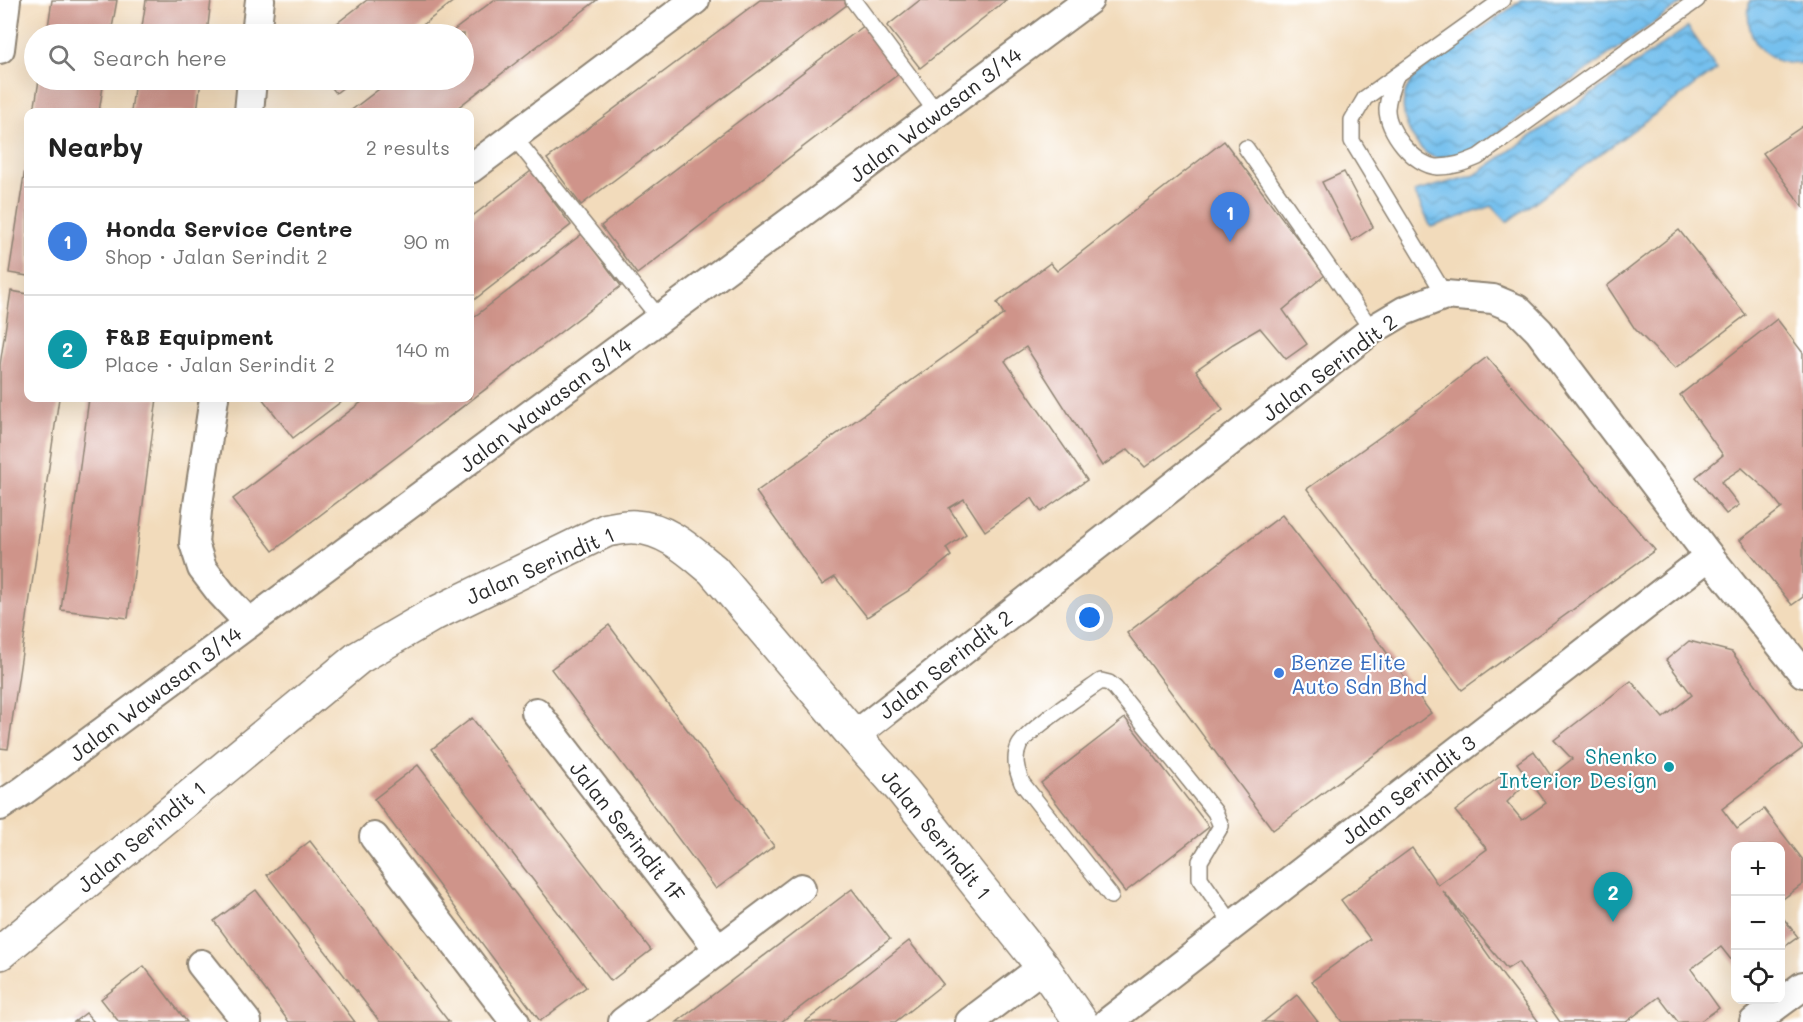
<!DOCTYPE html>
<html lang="en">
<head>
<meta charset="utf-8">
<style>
	:root { --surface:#fff; --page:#f6f6f6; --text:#222; --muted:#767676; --line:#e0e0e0; --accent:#0b8043 }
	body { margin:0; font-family:Mali,sans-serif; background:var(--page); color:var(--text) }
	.controls { position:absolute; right:18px; bottom:18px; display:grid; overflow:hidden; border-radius:12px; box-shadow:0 6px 24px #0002 }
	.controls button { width:54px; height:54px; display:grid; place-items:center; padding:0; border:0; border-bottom:2px solid var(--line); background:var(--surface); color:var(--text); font:30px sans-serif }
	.you { position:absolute; left:1090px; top:618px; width:21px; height:21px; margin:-15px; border:4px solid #fff; border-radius:50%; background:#1a73e8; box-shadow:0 0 0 9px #1a73e833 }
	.badge { display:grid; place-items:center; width:39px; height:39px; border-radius:50%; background:var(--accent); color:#fff; font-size:20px; font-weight:700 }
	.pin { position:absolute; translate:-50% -50px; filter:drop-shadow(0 2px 3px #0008) }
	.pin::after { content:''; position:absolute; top:32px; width:21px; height:18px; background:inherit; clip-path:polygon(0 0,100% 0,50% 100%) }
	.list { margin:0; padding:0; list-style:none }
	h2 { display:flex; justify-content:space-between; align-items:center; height:78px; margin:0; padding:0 24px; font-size:26px }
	h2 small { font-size:20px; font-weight:400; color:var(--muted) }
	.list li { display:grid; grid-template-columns:39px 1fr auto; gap:18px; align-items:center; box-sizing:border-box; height:108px; padding:0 24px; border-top:2px solid var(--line) }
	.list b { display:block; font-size:22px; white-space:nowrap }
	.list p { margin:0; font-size:20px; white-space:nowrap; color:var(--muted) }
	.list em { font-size:20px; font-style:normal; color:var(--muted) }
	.icon { flex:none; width:33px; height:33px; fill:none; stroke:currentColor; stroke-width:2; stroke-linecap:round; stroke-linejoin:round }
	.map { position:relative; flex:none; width:1803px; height:1022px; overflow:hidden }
	.search { position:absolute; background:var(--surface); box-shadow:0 6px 24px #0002; left:24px; top:24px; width:450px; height:66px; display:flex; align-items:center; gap:15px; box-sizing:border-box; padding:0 21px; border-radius:33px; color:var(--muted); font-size:22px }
	.panel { position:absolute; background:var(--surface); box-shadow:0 6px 24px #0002; left:24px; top:108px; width:450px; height:294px; border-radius:12px }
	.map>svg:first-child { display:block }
	.water { fill:url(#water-waves); stroke:#50768c; stroke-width:1.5 }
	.building { fill:#cf948a }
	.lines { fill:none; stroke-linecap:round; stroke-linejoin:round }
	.service-casing { stroke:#8e8373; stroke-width:18 }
	.minor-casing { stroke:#8e8373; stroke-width:32 }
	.tertiary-casing { stroke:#8e8373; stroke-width:36 }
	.service { stroke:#fff; stroke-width:15 }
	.minor { stroke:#fff; stroke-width:28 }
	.tertiary { stroke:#fff; stroke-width:33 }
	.shop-dot { fill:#3f7fe0; stroke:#fff; stroke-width:2 }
	.culture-dot { fill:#0f9aa8; stroke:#fff; stroke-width:2 }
	.labels { text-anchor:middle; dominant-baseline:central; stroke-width:4.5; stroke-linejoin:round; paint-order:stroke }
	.street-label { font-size:21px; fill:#2b2b2b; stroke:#fff }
	.shop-label { font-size:21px; fill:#366cbe; stroke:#fff; text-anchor:start }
	.culture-label { font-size:21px; fill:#0d838f; stroke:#fff; text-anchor:end }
</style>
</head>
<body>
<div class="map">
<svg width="1803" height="1022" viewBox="0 0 1803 1022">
	<defs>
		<pattern id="water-waves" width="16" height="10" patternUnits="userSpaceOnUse" patternTransform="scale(1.5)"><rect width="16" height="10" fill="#74c0ee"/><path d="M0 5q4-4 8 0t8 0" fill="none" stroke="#5f9cc1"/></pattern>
	</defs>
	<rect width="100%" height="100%" fill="#fff"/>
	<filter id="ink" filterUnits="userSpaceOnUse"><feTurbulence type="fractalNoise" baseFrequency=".0167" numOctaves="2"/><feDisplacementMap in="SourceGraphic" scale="12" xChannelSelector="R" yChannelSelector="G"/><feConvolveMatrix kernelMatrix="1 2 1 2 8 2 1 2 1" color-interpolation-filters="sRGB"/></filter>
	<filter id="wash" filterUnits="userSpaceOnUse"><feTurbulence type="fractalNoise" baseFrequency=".008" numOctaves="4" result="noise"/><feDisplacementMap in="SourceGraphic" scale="24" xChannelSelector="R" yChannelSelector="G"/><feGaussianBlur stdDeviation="1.35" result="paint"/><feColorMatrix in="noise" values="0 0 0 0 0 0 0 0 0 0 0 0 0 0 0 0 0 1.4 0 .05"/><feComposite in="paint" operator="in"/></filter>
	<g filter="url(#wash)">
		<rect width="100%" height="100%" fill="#f2dbbb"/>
		<g class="water">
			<path d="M1522,0H1686L1462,158C1436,161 1426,159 1412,136C1403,120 1399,99 1410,83C1418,71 1434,62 1446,54C1471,36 1497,18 1522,0Z"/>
			<path d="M1750,0H1803V63C1764,68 1742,36 1750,0Z"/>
			<polygon points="1688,27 1717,69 1507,222 1492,206 1431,227 1414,192 1475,175"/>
		</g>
		<g id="blocks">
			<g class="building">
				<polygon points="52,0 117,0 111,34 47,34"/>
				<polygon points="146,0 211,0 207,34 141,34"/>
				<polygon points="367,0 455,0 411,34 323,34"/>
				<polygon points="494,0 597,0 452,112 349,112 391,80 464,80 464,34 449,34"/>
				<polygon points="760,0 846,0 848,4 581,205 547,159"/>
				<polygon points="920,0 1006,0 920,68 887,26"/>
				<polygon points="865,25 901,72 637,274 601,226"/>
				<polygon points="39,80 104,80 99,112 34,112"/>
				<polygon points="135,80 201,80 197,112 131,112"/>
				<polygon points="326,80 353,80 336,93"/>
				<polygon points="1803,126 1803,207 1763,153"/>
				<polygon points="1224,141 1325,275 1283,310 1307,344 1286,359 1260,328 1233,344 1196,370 1223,410 1145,467 1128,449 1102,466 1026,347 1005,361 1087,480 1041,512 1032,498 985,531 964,499 949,508 966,534 946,548 951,556 908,591 867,617 835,577 822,585 756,492 1004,314 997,303 1050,263 1057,271"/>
				<polygon points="27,156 28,156 28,276 9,273"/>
				<polygon points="531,171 571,225 470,303 470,218"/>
				<polygon points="1344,172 1373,227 1352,241 1322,182"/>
				<polygon points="1679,230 1746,315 1675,369 1635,329 1607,286"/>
				<polygon points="582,234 621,286 273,551 233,499 367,398 470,398 470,320"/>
				<polygon points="11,291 28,294 28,398 59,398 8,749 0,748 0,365"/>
				<polygon points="1777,319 1803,353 1803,597 1792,605 1740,540 1782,508 1770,493 1742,468 1721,482 1739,505 1726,514 1696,477 1723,455 1680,395"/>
				<polygon points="1487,357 1655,550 1462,690 1307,489 1408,417"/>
				<polygon points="89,398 157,398 128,618 61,610"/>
				<polygon points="262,398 346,398 293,438"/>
				<polygon points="1282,515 1346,597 1431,713 1273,830 1127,633"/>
				<polygon points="609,625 774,846 716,889 551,669"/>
				<polygon points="1689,641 1732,652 1803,748 1722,809 1737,829 1764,809 1803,860 1803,884 1780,901 1780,846 1736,846 1736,966 1721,947 1691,969 1719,1008 1699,1022 1678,1022 1659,997 1626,1022 1560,1022 1518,962 1507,969 1443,891 1504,977 1539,1022 1342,1022 1312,981 1370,939 1341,900 1412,848 1438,885 1487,849 1455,811 1507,771 1520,789 1507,802 1522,820 1546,803 1517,763 1534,751 1551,776 1572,759 1554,740 1631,681 1663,718 1692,695 1666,660"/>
				<polygon points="472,718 651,950 611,981 432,749"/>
				<polygon points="1125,718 1209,827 1125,892 1041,783"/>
				<polygon points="418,765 586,987 540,1021 374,799"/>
				<polygon points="310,841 449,1022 380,1022 267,875"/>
				<polygon points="852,889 890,939 781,1022 677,1022"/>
				<polygon points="256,890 355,1022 289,1022 214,921"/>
				<polygon points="1780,914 1798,937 1780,950"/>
				<polygon points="909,941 943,984 895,1022 805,1022"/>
				<polygon points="144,966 187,1022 119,1022 101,999"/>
				<polygon points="1297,995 1318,1022 1263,1022"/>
				<polygon points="86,1013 94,1022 74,1022"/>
			</g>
		</g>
	</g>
	<g filter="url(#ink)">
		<use href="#blocks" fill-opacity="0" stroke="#8e8373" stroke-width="1.5"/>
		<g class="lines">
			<defs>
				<g id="service">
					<polyline points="853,0 937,113"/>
					<path d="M1396,76C1392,86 1388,97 1387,108C1386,130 1414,166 1438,167C1453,167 1464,163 1478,157L1697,0"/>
					<polyline points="513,136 660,319"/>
					<polyline points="1246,148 1372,330"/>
					<polyline points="1445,295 1352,141 1352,120 1365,98 1502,0"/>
					<path d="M1111,896L1022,783C1017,771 1013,759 1019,746C1026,731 1084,693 1101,681L1109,683L1115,688L1215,812L1221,826L1200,861V878L1233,925"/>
				</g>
				<g id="minor">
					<polyline points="256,34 260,0"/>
					<polyline points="0,49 6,0"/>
					<polyline points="249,112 252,80"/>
					<polyline points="470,169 695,0"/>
					<polyline points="214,398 197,511 194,543 202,568 221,593 249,623"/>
					<polyline points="536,712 719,950"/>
					<polyline points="854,736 1372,330 1404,311 1445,295 1493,299 1517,309 1539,331 1709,556 1803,673"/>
					<polyline points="0,806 23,791 1089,0"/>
					<polyline points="374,837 515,1022"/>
					<polyline points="201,964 247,1022"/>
					<polyline points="623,1022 801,888"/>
					<polyline points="970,1022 1043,967"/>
					<polyline points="1108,1022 1709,556"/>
					<polyline points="1754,1022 1803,986"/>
				</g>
				<path id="tertiary" d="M0,953L358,658L434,614L607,530C615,529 626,526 635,527C666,528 691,552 713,570L854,736L903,791L1043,967L1081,1022"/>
			</defs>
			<use href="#service" class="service-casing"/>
			<use href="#minor" class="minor-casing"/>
			<use href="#tertiary" class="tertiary-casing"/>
			<use href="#service" class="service"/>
			<use href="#minor" class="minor"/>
			<use href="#tertiary" class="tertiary"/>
		</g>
	</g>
	<circle class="shop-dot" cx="1279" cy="673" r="6"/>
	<circle class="culture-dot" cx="1669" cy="767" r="6"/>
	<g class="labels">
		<g class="street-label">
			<text transform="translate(935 114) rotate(-37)">Jalan Wawasan 3/14</text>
			<text transform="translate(1329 367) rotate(-37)">Jalan Serindit 2</text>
			<text transform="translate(545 404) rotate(-37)">Jalan Wawasan 3/14</text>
			<text transform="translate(540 565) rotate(-24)">Jalan Serindit 1</text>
			<text transform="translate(945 664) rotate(-38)">Jalan Serindit 2</text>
			<text transform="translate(155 693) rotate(-37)">Jalan Wawasan 3/14</text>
			<text transform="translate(1408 789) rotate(-38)">Jalan Serindit 3</text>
			<text transform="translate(628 831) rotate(52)">Jalan Serindit 1F</text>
			<text transform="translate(937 834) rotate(51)">Jalan Serindit 1</text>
			<text transform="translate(141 836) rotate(-40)">Jalan Serindit 1</text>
		</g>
		<g class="shop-label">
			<text x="1291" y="661">Benze Elite<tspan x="1291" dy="24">Auto Sdn Bhd</tspan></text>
		</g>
		<g class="culture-label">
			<text x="1657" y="755">Shenko<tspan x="1657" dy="24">Interior Design</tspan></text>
		</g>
	</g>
</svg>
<div class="controls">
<button>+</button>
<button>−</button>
<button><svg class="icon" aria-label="locate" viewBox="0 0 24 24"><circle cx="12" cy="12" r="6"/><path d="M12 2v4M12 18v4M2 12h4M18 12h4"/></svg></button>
</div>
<div class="you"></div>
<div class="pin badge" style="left:1230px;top:242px;background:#3f7fe0">1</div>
<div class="pin badge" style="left:1613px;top:922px;background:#0f9aa8">2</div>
<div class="search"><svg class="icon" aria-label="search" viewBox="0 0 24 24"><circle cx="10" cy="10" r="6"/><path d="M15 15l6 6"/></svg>Search here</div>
<section class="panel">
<h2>Nearby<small>2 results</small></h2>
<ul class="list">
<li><span class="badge" style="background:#3f7fe0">1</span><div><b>Honda Service Centre</b><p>Shop · Jalan Serindit 2</p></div><em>90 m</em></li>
<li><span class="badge" style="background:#0f9aa8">2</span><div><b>F&amp;B Equipment</b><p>Place · Jalan Serindit 2</p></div><em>140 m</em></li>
</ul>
</section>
</div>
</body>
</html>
